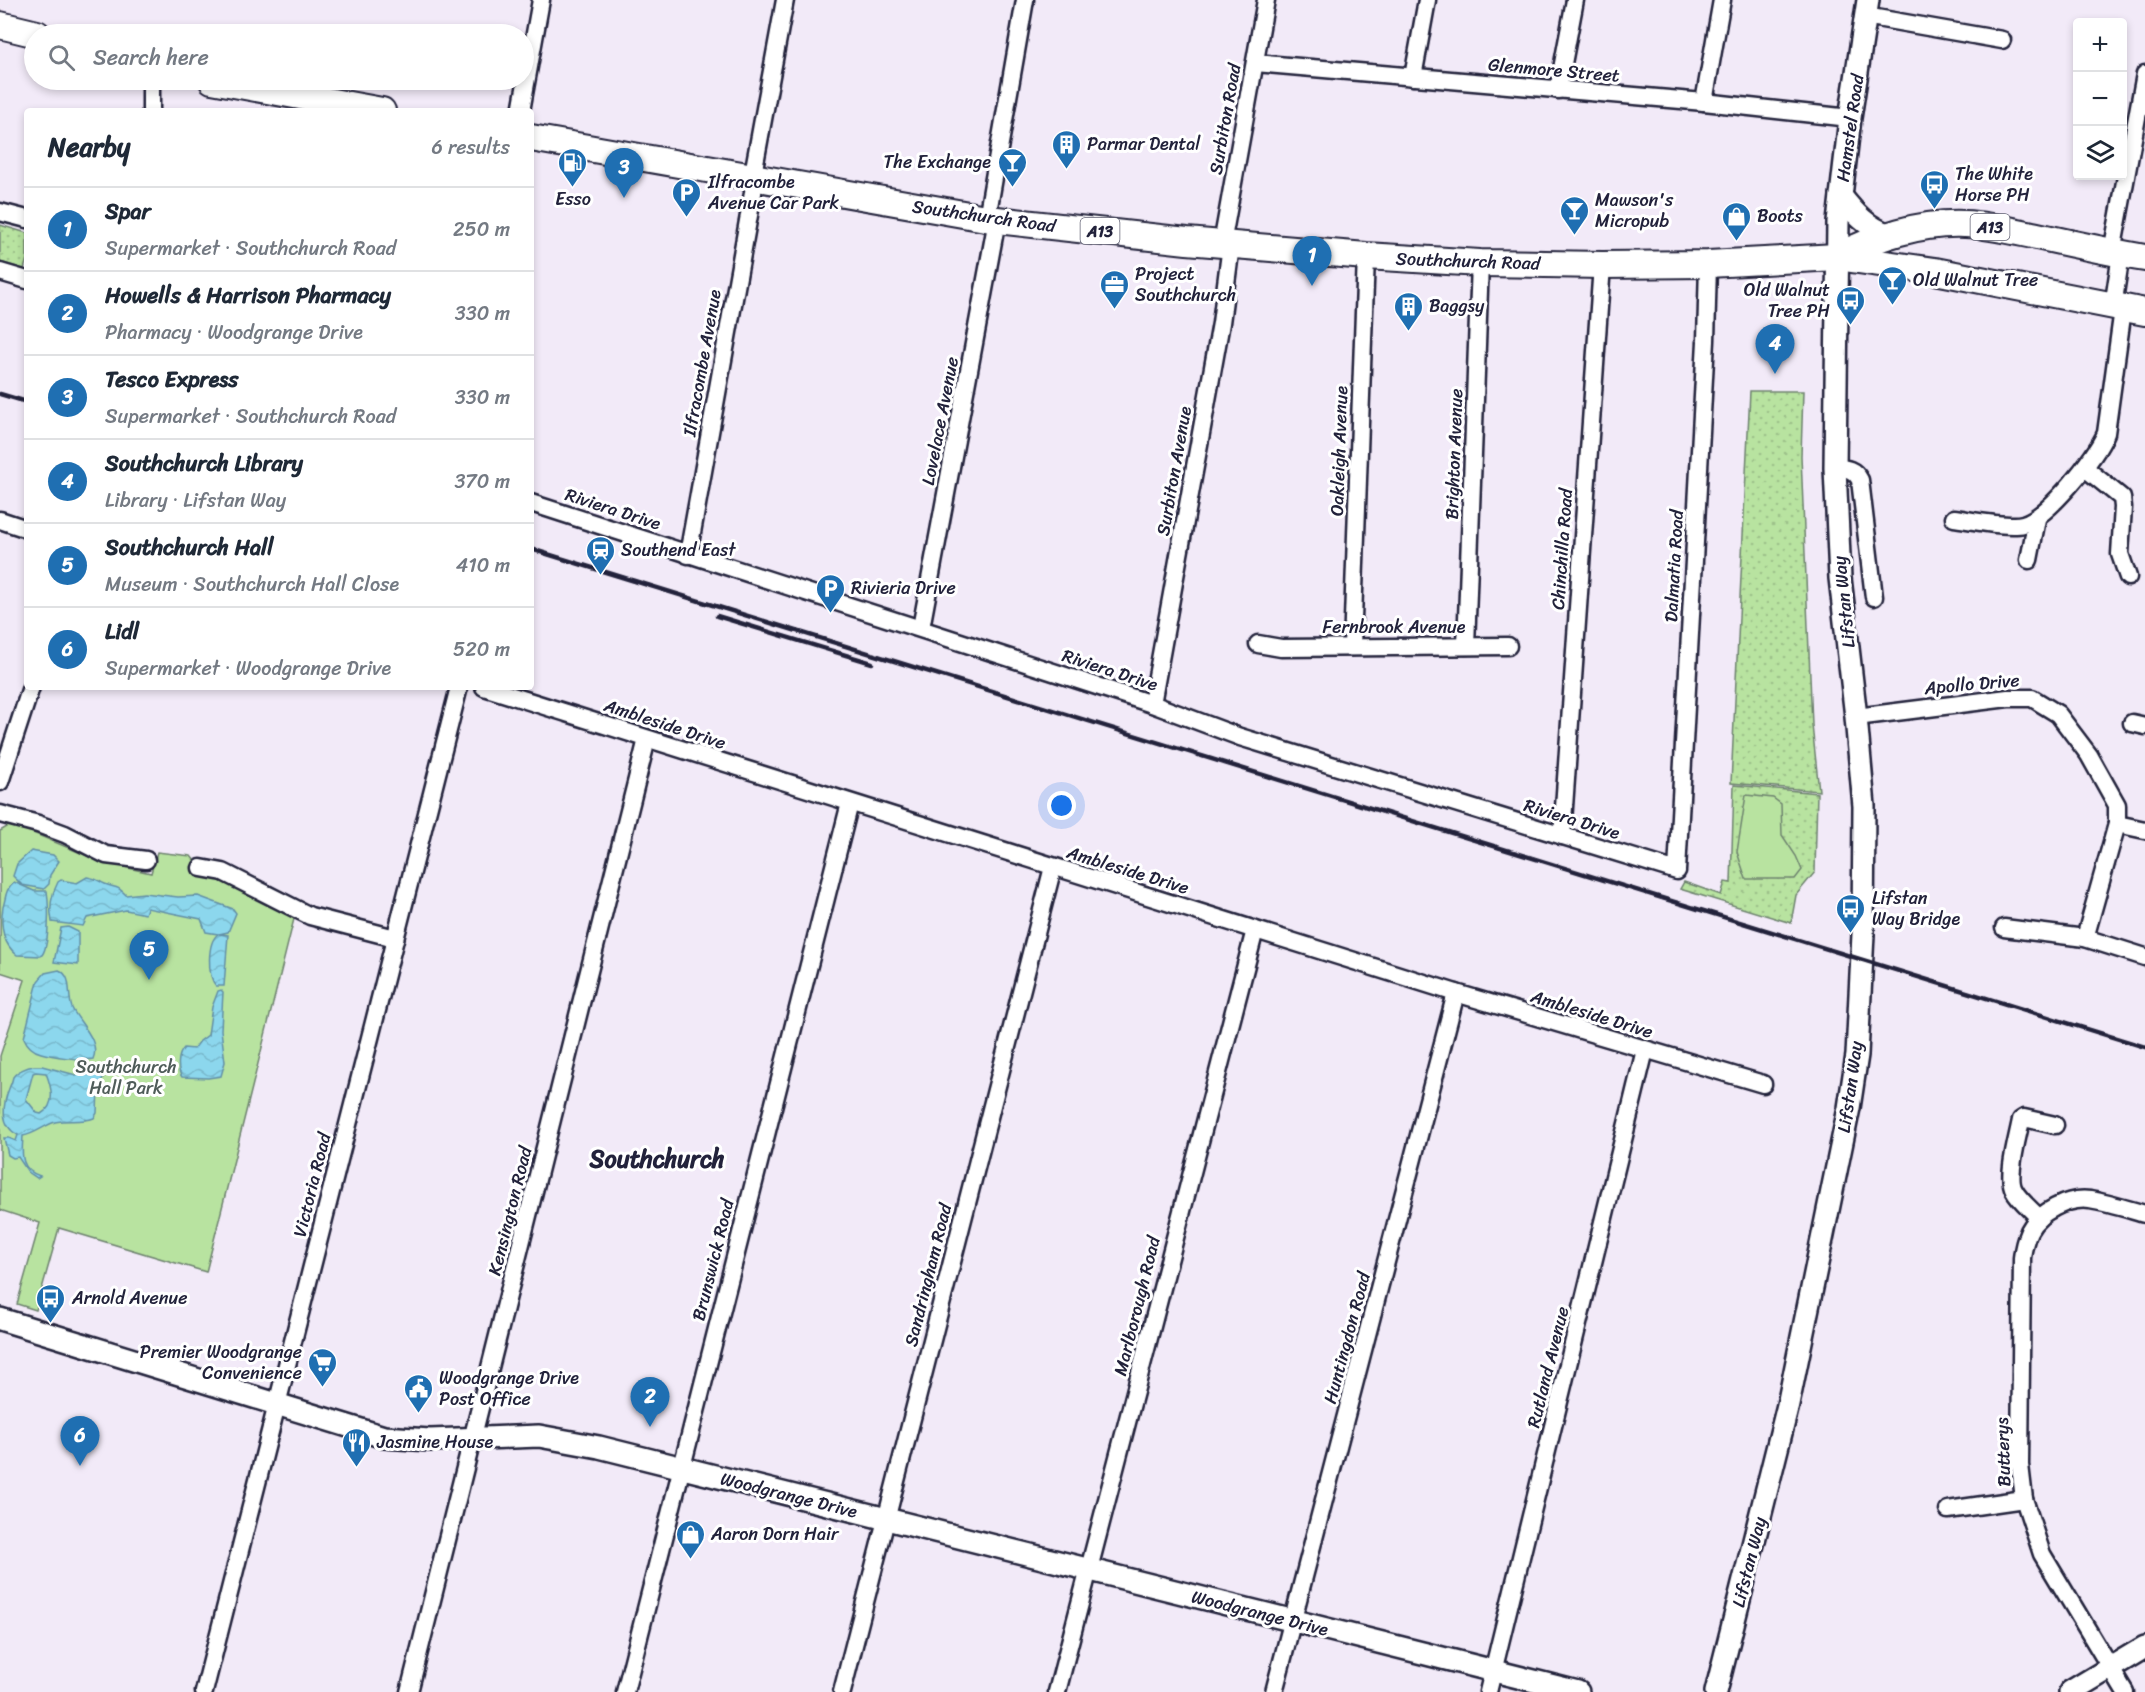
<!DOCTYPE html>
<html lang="en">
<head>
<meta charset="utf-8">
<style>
	:root { --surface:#fff; --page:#f6f6f7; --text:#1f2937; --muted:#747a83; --line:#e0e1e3; --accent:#1f6fb2 }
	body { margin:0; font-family:Sriracha,sans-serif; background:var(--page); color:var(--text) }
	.controls { position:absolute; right:18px; top:18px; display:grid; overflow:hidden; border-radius:6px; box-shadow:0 3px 9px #0003 }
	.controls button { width:54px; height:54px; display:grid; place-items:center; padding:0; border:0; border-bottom:2px solid var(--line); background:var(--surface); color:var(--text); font:30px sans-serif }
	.you { position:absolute; left:1062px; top:806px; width:21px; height:21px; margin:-15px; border:4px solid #fff; border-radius:50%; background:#1a73e8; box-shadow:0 0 0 9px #1a73e833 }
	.badge { display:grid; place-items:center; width:39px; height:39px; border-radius:50%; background:var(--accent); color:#fff; font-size:20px; font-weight:700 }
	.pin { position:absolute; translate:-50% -50px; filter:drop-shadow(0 2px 3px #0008) }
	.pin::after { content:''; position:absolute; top:32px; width:21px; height:18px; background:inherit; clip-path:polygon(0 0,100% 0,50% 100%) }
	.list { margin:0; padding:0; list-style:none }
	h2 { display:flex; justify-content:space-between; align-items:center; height:78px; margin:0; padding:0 24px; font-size:26px }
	h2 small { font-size:20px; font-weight:400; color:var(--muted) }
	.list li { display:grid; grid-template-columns:39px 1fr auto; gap:18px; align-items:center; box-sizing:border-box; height:84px; padding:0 24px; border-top:2px solid var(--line) }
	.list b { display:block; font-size:22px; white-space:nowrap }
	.list p { margin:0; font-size:20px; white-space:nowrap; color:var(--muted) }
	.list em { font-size:20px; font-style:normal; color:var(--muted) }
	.icon { flex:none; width:33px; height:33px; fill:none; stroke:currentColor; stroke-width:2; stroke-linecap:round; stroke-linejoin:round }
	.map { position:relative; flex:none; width:2145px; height:1692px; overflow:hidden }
	.search { position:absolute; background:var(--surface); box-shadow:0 3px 9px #0003; left:24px; top:24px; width:510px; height:66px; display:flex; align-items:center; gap:15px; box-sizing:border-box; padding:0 21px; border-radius:33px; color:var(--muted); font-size:22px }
	.panel { position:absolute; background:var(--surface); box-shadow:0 3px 9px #0003; left:24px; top:108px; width:510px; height:582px; border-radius:6px }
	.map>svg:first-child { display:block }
	.grass { fill:url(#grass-dots); stroke:#6d826e; stroke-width:1.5 }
	.park { fill:#b8e3a0; stroke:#6d826e; stroke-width:1.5 }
	.water { fill:url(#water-waves); stroke:#628fa6; stroke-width:1.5; fill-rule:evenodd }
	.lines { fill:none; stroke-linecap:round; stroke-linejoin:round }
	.minor-casing { stroke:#22223b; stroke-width:21 }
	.tertiary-casing { stroke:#22223b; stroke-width:26 }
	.primary-casing { stroke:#22223b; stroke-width:30 }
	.minor { stroke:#fff; stroke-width:16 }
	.tertiary { stroke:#fff; stroke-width:21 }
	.primary { stroke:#fff; stroke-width:26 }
	.rail { stroke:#22223b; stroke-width:4.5 }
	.labels { text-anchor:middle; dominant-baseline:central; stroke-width:6; stroke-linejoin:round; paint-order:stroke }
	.shield { fill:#fff; stroke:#646476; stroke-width:1.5 }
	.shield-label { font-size:16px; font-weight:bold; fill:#22223b }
	.street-label { font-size:18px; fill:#22223b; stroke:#fff }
	.poi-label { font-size:18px; fill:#22223b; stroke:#fff; text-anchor:start }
	.park-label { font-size:18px; fill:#4f5c59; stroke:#fff }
	.district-label { font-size:24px; font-weight:bold; fill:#22223b; stroke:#fff }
</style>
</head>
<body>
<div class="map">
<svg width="2145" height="1692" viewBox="0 0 2145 1692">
	<defs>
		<pattern id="grass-dots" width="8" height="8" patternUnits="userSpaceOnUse" patternTransform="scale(1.5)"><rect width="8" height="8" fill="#b8e3a0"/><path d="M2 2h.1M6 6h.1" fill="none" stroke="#9ec28b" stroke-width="1.8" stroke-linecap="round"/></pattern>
		<pattern id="water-waves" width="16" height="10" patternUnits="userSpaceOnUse" patternTransform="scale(1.5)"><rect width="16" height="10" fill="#8cd7ed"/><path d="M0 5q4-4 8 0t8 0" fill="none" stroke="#78b8cc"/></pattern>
	</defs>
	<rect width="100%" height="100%" fill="#f2eaf8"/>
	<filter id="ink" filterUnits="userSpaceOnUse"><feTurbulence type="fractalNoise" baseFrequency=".0167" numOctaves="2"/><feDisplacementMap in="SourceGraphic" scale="12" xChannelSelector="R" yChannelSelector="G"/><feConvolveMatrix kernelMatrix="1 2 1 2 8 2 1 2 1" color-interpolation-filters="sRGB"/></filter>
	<g filter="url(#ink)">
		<g class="grass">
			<polygon points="0,225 27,233 27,259 24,269 0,262"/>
			<polygon points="1750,391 1803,391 1801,456 1812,725 1819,791 1731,783"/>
			<polygon points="1734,785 1817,793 1815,872 1796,895 1791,923 1680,889 1684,882 1721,895 1725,882 1731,883"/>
		</g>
		<g class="park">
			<polygon points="1746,795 1773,798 1781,804 1782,835 1796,856 1802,870 1795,879 1746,879 1737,852"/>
			<polygon points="12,824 102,862 151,873 157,852 191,856 195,861 193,873 224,878 295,915 206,1272 59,1228 36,1310 17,1304 40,1223 0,1210 0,1056 25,980 0,972 0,831"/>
		</g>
		<g class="water">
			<polygon points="31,851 53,855 59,861 50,875 49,884 44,889 22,885 13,876 17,864"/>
			<path d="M87,877C97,878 98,881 105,884C117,889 115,884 126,895L144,893L178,897L198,896L233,909L236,913L228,932L219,934L228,935L224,986H216C207,976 207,942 218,934L206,932L201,919L147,908L145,914L126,910L87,918L83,926L52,922C49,908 51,895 58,882L61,880L77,883Z"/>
			<path d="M14,882L34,891H47C49,904 50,948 41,956L17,955C2,943 0,926 3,907C6,898 5,889 14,882Z"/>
			<polygon points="68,927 78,932 78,965 54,962 61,928"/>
			<path d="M59,970C73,976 67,994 72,1008C79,1023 101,1041 93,1059C84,1061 51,1056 41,1053C33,1051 27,1045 24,1038L38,981L45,973Z"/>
			<path d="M221,990L223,992L221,1030L225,1062L221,1076L208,1078L182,1077C177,1070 177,1055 184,1048L194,1049L200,1041L208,1035L212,1007L218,991Z"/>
			<path d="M34,1066H42L76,1075L105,1074L98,1088L97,1113L94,1118C81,1123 68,1119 55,1122C43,1126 35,1134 23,1136C22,1152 19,1170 40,1176L37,1178L28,1172L18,1157L13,1158L8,1155L4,1138H9L16,1141L18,1135C0,1126 2,1105 10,1086C12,1083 12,1080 13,1077C17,1071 27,1067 34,1066ZM36,1072L46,1073C51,1086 57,1105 41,1114L37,1113L26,1099L33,1073Z"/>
		</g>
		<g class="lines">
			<defs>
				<g id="minor">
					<polyline points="1865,16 2002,40"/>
					<polyline points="1255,63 1704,102 1850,118"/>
					<polyline points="1413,77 1427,0"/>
					<polyline points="1558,90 1575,0"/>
					<polyline points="1704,102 1722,0"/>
					<polyline points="151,111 151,80"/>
					<polyline points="521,111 541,0"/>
					<polyline points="0,212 27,219"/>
					<polyline points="987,218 1025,0"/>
					<polyline points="1222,244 1266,0"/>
					<polyline points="2112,252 2145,74"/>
					<polyline points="0,272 27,280"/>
					<polyline points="2113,307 2121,254"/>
					<path d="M1835,468C1847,468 1854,469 1860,480L1874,597"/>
					<polyline points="2085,468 2122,498 2123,507 2120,554 2128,577"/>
					<polyline points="531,503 1152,704 1240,737 1677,871 1706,341 1708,264"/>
					<path d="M1954,518C1970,520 2010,528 2023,524C2048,517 2096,457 2106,433L2123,309"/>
					<polyline points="0,520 27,529"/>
					<polyline points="688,555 753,193 755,163 785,0"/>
					<polyline points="2029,560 2037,519"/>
					<polyline points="921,628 997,220"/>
					<polyline points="1258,644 1281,648 1508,646"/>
					<polyline points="1466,646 1480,263"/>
					<polyline points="1352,647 1366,256"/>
					<polyline points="484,687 1456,993 1763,1084"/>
					<polyline points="1152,704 1221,323 1231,245"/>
					<polyline points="1856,717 2008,698 2032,698 2058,714 2089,755 2117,805 2117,824 2085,938"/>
					<polyline points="2132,723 2145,726"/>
					<polyline points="0,782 31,687"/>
					<polyline points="0,814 38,824 65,834 106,855 146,860"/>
					<polyline points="2117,824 2145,830"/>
					<polyline points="1562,836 1602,265"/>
					<polyline points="201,868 223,872 310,916 395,938"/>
					<polyline points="2004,928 2085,938 2145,957"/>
					<path d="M2039,1218C2031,1209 2019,1200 2014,1190C2006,1176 2018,1137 2021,1120L2024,1118L2055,1125"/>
					<polyline points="1948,1510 2024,1499"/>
					<polyline points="204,1692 459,687"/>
					<polyline points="409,1692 647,739"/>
					<polyline points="625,1692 850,803"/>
					<polyline points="842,1692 1053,867"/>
					<polyline points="1057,1692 1255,930"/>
					<polyline points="1274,1692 1456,993"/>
					<polyline points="1488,1692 1645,1050"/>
					<path d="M2125,1692L2042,1554L2024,1499L2020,1465L2022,1258C2023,1249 2025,1240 2029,1231C2039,1212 2068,1197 2090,1200C2108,1203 2127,1209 2145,1214"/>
				</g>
				<g id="tertiary">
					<path d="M1841,196C1855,214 1867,227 1889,235"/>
					<polyline points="0,1319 384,1437 430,1440 539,1436 599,1447 1578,1692"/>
					<polyline points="1716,1692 1788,1405 1849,1108 1857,1055 1863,934 1864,806 1856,717 1840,578 1835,468 1838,222 1850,118 1868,0"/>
					<polyline points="2070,1692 2145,1647"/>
				</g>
				<g id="primary">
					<polyline points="0,25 37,34"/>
					<polyline points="212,80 382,111"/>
					<polyline points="531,138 997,220 1187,241 1366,256 1480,263 1602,265 1708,264 1837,257 1935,271 2145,312"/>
					<path d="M1837,257C1875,237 1921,222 1965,224C1989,225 2013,231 2037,236C2073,244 2109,252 2145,258"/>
				</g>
			</defs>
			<use href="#minor" class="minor-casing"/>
			<use href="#tertiary" class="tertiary-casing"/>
			<use href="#primary" class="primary-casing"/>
			<use href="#minor" class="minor"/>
			<use href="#tertiary" class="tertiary"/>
			<use href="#primary" class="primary"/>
			<g class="rail">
				<polyline points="0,394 27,402"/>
				<polyline points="531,549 2145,1047"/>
				<polyline points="717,616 872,663"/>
			</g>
		</g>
	</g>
	<defs>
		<symbol id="building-pin" viewBox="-11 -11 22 30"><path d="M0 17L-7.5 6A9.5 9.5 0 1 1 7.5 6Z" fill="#1f6fb2" stroke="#fff"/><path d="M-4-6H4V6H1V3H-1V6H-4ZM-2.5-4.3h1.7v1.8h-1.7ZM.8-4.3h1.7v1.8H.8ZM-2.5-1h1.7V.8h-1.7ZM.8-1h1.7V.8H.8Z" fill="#fff"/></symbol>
		<symbol id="fuel-pin" viewBox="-11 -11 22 30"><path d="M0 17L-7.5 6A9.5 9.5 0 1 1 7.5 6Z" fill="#1f6fb2" stroke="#fff"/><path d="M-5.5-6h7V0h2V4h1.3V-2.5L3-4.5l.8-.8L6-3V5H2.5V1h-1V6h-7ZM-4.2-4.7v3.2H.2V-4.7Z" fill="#fff"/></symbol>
		<symbol id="bar-pin" viewBox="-11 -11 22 30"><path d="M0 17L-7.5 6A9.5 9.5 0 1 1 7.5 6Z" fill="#1f6fb2" stroke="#fff"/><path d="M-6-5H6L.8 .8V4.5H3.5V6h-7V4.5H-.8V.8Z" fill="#fff"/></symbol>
		<symbol id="bus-pin" viewBox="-11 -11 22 30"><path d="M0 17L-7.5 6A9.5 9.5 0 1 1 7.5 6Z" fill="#1f6fb2" stroke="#fff"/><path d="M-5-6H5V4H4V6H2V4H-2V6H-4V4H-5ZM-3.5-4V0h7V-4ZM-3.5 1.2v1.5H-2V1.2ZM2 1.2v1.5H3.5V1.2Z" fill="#fff"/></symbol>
		<symbol id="parking-pin" viewBox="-11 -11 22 30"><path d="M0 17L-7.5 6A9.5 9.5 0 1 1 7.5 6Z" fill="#1f6fb2" stroke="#fff"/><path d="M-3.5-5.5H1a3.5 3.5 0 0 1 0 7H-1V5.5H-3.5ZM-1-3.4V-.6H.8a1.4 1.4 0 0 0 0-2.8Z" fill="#fff"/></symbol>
		<symbol id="shop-pin" viewBox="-11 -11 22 30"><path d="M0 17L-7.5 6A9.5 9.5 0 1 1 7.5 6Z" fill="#1f6fb2" stroke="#fff"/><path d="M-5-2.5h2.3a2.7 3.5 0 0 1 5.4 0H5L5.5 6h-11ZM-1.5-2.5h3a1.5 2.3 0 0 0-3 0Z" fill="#fff"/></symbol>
		<symbol id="office-pin" viewBox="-11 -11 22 30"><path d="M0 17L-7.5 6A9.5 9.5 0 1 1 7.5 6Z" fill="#1f6fb2" stroke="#fff"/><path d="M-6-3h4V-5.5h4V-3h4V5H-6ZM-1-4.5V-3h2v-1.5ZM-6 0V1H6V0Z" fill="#fff"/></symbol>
		<symbol id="station-pin" viewBox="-11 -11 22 30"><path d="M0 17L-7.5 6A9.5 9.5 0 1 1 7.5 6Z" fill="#1f6fb2" stroke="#fff"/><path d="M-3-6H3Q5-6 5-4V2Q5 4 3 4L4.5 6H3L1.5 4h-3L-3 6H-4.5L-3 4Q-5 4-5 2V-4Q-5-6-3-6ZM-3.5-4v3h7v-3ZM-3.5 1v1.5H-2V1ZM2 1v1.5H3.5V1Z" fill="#fff"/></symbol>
		<symbol id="supermarket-pin" viewBox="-11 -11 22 30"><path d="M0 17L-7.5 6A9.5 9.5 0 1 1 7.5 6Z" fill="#1f6fb2" stroke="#fff"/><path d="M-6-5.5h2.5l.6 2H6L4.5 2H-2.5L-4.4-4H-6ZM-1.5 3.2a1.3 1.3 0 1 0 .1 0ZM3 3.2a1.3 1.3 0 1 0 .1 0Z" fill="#fff"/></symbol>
		<symbol id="civic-pin" viewBox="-11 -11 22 30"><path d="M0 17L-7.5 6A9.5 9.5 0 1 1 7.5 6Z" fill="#1f6fb2" stroke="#fff"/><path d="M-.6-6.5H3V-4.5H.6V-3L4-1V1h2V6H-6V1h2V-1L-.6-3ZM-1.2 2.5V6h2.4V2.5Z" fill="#fff"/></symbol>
		<symbol id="restaurant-pin" viewBox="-11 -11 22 30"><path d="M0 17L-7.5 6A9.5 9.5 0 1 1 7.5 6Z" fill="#1f6fb2" stroke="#fff"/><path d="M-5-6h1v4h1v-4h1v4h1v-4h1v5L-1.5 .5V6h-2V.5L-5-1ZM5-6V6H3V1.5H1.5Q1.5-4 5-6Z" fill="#fff"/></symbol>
	</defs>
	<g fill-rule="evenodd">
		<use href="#building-pin" x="1050" y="128" width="33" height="45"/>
		<use href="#fuel-pin" x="556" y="146" width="33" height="45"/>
		<use href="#bar-pin" x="996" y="146" width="33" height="45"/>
		<use href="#bus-pin" x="1918" y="168" width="33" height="45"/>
		<use href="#parking-pin" x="670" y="176" width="33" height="45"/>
		<use href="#bar-pin" x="1558" y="194" width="33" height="45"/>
		<use href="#shop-pin" x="1720" y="200" width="33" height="45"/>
		<use href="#bar-pin" x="1876" y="264" width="33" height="45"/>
		<use href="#office-pin" x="1098" y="268" width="33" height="45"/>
		<use href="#bus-pin" x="1834" y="284" width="33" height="45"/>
		<use href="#building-pin" x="1392" y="290" width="33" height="45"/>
		<use href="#station-pin" x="584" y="534" width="33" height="45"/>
		<use href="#parking-pin" x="814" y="572" width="33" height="45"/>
		<use href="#bus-pin" x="1834" y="892" width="33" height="45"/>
		<use href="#bus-pin" x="34" y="1282" width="33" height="45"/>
		<use href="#supermarket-pin" x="306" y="1346" width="33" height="45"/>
		<use href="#civic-pin" x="402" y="1372" width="33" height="45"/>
		<use href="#restaurant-pin" x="340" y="1426" width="33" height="45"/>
		<use href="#shop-pin" x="674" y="1518" width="33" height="45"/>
	</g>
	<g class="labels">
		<g class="shield">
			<rect x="1970.5" y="214" width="39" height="26" rx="4.5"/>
			<rect x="1080.5" y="218" width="39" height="26" rx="4.5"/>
		</g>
		<g class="shield-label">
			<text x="1990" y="227">A13</text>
			<text x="1100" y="231">A13</text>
		</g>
		<g class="street-label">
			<text transform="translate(1554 70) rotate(5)">Glenmore Street</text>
			<text transform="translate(1225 119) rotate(-80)">Surbiton Road</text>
			<text transform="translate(1850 128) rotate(-82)">Hamstel Road</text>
			<text transform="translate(984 216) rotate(8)">Southchurch Road</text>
			<text transform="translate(1468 261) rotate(2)">Southchurch Road</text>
			<text transform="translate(702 363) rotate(-80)">Ilfracombe Avenue</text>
			<text transform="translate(940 421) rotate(-79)">Lovelace Avenue</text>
			<text transform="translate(1339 451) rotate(-88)">Oakleigh Avenue</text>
			<text transform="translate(1454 454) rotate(-88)">Brighton Avenue</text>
			<text transform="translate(1174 471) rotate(-80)">Surbiton Avenue</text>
			<text transform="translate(613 509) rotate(18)">Riviera Drive</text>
			<text transform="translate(1562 549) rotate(-86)">Chinchilla Road</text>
			<text transform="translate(1674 566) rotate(-87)">Dalmatia Road</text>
			<text transform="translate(1844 602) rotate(-96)">Lifstan Way</text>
			<text x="1394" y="627">Fernbrook Avenue</text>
			<text transform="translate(1110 670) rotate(18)">Riviera Drive</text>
			<text transform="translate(1972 684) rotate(-5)">Apollo Drive</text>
			<text transform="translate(665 724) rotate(18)">Ambleside Drive</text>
			<text transform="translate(1572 819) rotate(17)">Riviera Drive</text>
			<text transform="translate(1128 870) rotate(17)">Ambleside Drive</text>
			<text transform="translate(1592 1014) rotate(17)">Ambleside Drive</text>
			<text transform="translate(1850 1087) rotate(-82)">Lifstan Way</text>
			<text transform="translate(312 1185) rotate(-76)">Victoria Road</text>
			<text transform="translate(510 1211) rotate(-76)">Kensington Road</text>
			<text transform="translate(713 1260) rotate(-76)">Brunswick Road</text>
			<text transform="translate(928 1275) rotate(-76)">Sandringham Road</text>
			<text transform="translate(1137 1306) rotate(-76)">Marlborough Road</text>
			<text transform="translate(1347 1338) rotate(-75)">Huntingdon Road</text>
			<text transform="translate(1548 1367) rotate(-76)">Rutland Avenue</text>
			<text transform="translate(2003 1452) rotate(-92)">Butterys</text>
			<text transform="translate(789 1495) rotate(14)">Woodgrange Drive</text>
			<text transform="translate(1749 1562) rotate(-76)">Lifstan Way</text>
			<text transform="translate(1260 1613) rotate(14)">Woodgrange Drive</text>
		</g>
		<g class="poi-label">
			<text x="1087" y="144">Parmar Dental</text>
			<text x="991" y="162" text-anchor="end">The Exchange</text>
			<text x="1955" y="174">The White<tspan x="1955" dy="21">Horse PH</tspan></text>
			<text x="708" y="182">Ilfracombe<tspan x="708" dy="21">Avenue Car Park</tspan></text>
			<text x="573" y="199" text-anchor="middle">Esso</text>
			<text x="1595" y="200">Mawson's<tspan x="1595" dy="21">Micropub</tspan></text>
			<text x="1757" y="216">Boots</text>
			<text x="1135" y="274">Project<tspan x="1135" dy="21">Southchurch</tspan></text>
			<text x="1913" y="280">Old Walnut Tree</text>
			<text x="1830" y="290" text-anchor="end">Old Walnut<tspan x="1830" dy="21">Tree PH</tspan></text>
			<text x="1429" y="306">Baggsy</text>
			<text x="621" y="550">Southend East</text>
			<text x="851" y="588">Rivieria Drive</text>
			<text x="1872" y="898">Lifstan<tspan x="1872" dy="21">Way Bridge</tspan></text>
			<text x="72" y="1298">Arnold Avenue</text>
			<text x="302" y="1352" text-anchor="end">Premier Woodgrange<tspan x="302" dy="21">Convenience</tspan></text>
			<text x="439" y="1378">Woodgrange Drive<tspan x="439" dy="21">Post Office</tspan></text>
			<text x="377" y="1442">Jasmine House</text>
			<text x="711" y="1534">Aaron Dorn Hair</text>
		</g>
		<g class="park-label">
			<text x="126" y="1067">Southchurch<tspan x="126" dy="21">Hall Park</tspan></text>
		</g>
		<g class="district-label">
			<text x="657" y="1159">Southchurch</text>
		</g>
	</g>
</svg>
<div class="controls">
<button>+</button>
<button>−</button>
<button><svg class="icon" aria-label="layers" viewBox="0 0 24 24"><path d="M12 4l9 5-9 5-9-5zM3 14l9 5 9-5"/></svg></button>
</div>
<div class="you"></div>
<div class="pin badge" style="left:1312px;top:286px">1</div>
<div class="pin badge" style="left:650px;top:1427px">2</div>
<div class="pin badge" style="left:624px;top:198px">3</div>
<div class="pin badge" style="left:1775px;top:374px">4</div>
<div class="pin badge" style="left:149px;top:980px">5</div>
<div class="pin badge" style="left:80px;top:1466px">6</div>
<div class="search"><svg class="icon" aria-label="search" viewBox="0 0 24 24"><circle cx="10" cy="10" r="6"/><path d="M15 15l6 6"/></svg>Search here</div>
<section class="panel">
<h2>Nearby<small>6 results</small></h2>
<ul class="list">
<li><span class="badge">1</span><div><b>Spar</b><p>Supermarket · Southchurch Road</p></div><em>250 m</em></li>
<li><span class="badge">2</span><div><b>Howells &amp; Harrison Pharmacy</b><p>Pharmacy · Woodgrange Drive</p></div><em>330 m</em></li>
<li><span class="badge">3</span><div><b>Tesco Express</b><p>Supermarket · Southchurch Road</p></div><em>330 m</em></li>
<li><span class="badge">4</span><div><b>Southchurch Library</b><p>Library · Lifstan Way</p></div><em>370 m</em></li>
<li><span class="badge">5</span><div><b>Southchurch Hall</b><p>Museum · Southchurch Hall Close</p></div><em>410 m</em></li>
<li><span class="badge">6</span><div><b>Lidl</b><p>Supermarket · Woodgrange Drive</p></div><em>520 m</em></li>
</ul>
</section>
</div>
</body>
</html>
